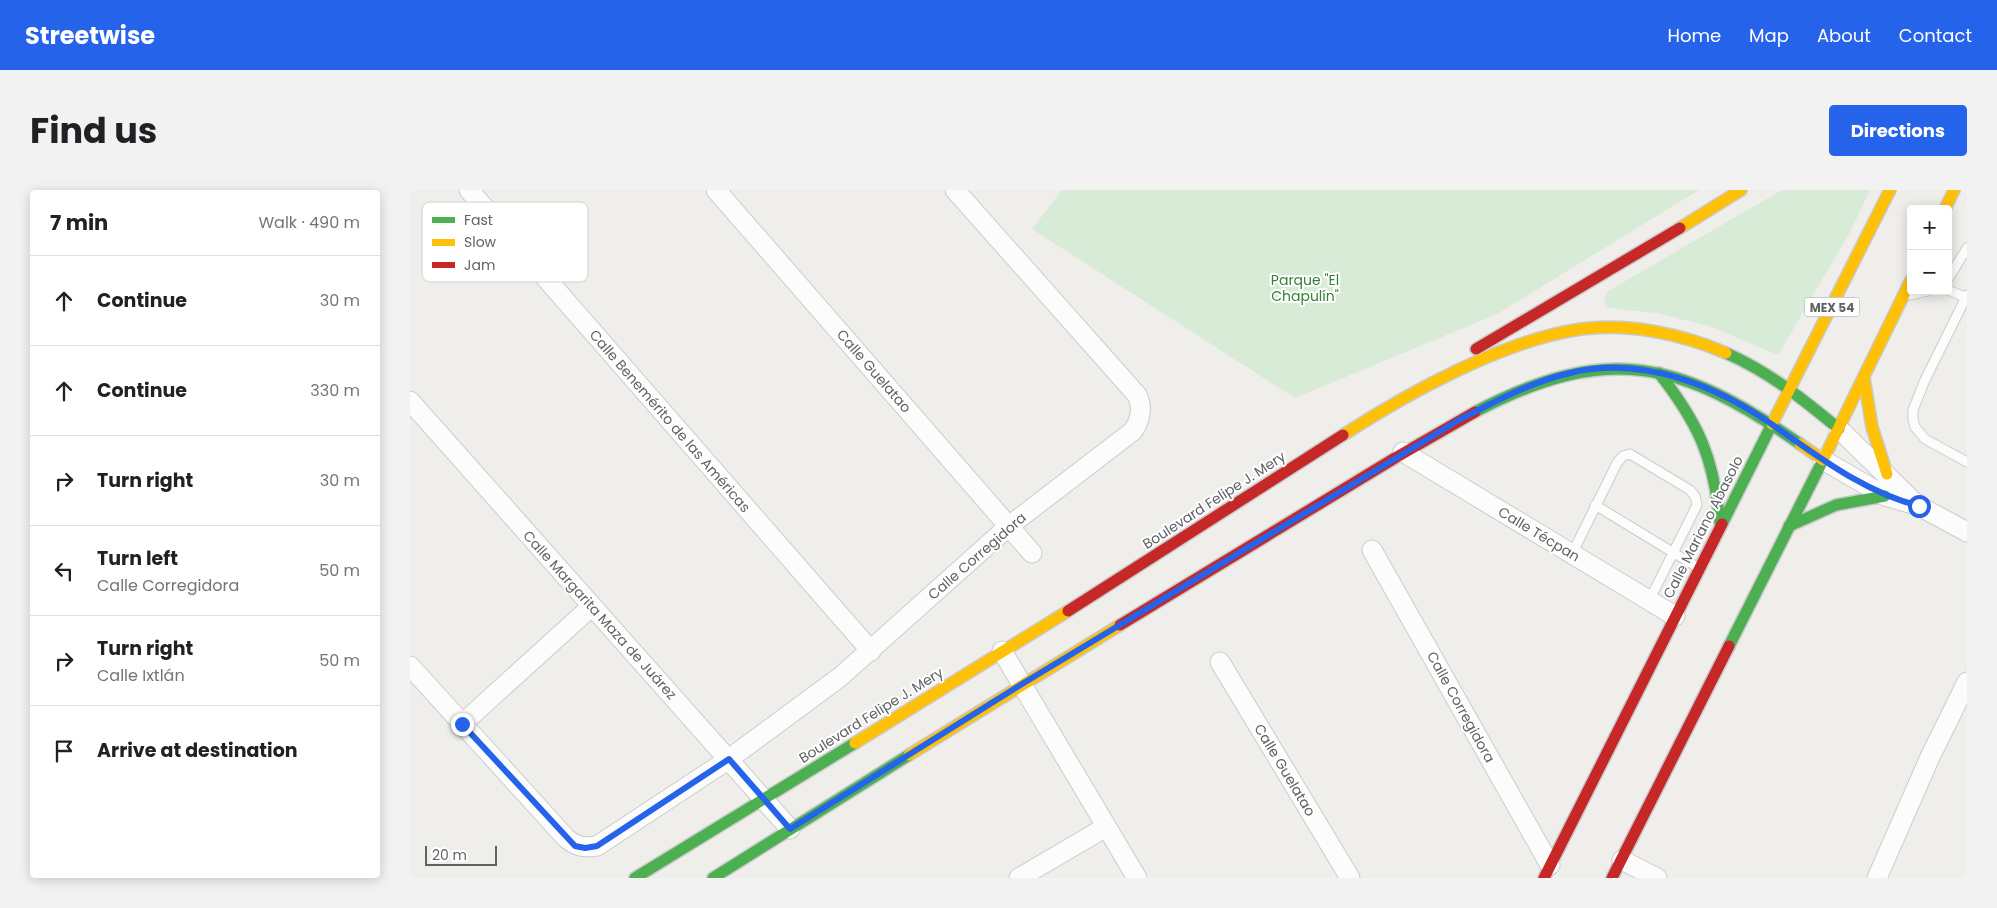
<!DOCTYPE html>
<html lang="en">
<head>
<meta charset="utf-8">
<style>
	:root { --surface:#fff; --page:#f2f2f2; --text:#202124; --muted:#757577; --line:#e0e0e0; --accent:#2563eb }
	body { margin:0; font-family:Poppins,sans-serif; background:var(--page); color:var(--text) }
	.controls { position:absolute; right:15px; top:15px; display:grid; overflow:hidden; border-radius:5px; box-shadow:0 2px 12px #0003 }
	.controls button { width:45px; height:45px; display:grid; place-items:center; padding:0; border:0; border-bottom:1px solid var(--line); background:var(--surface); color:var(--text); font:25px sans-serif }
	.scale { position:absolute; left:15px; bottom:12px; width:72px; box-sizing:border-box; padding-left:5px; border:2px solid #5f6368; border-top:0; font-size:14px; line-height:18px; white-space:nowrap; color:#5f6368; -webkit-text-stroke:4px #fff; paint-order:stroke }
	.stop { position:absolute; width:15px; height:15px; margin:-11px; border:4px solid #2563eb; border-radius:50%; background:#fff }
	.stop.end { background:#2563eb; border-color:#fff; box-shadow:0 1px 5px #0008 }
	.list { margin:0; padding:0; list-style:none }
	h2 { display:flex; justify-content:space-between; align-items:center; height:65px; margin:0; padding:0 20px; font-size:21px }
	h2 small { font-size:16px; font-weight:400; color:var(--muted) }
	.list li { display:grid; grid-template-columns:32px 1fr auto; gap:15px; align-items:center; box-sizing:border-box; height:90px; padding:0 20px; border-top:1px solid var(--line) }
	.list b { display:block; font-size:19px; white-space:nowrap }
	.list p { margin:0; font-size:16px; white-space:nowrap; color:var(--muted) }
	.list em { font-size:16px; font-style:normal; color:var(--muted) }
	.icon { flex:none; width:28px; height:28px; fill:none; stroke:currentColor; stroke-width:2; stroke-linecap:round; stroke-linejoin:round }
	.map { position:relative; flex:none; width:1557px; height:688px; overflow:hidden; border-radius:5px }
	header { display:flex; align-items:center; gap:30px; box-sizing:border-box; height:70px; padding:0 25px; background:var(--accent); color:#fff }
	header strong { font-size:24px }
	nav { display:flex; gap:28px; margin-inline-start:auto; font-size:18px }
	.intro { display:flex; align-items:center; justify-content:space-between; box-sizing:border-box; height:120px; padding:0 30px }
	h1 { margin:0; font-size:35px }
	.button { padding:12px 22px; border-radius:5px; background:var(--accent); color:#fff; font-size:18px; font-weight:700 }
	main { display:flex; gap:30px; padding:0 30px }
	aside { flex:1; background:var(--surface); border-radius:5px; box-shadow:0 2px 12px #0003 }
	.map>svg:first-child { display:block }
	.green { fill:#d8ebd6 }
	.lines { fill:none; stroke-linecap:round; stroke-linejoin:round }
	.lane-casing { stroke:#cbcccc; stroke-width:11 }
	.street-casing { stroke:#cbcccc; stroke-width:21 }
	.fast-casing { stroke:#cacacb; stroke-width:14 }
	.slow-casing { stroke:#cacacb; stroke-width:14 }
	.jam-casing { stroke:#cacacb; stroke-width:14 }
	.lane { stroke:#fdfcfc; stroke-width:9 }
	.street { stroke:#fdfcfc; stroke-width:19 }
	.fast { stroke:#4caf50; stroke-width:11 }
	.slow { stroke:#ffc107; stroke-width:11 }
	.jam { stroke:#c62828; stroke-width:11 }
	.route { stroke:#2563eb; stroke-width:6 }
	.labels { text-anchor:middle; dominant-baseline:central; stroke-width:4; stroke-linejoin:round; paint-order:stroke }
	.shield { fill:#fff; stroke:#8f9295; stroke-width:1 }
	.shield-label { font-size:12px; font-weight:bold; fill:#5f6368 }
	.park-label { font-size:14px; fill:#348238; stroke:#fff }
	.street-label { font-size:14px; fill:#5f6368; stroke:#fff }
	.key { fill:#fff; stroke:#cfd0d2; stroke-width:1 }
	.key-label { font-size:14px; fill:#5f6368 }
</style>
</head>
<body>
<header>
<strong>Streetwise</strong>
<nav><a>Home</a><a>Map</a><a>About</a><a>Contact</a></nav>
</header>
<div class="intro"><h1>Find us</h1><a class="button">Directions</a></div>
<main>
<aside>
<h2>7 min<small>Walk · 490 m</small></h2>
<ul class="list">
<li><svg class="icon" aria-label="ahead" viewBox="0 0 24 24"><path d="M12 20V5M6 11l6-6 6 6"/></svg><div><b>Continue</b></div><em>30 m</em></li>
<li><svg class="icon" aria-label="ahead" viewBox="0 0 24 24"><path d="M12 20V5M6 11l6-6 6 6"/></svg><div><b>Continue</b></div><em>330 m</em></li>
<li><svg class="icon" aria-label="right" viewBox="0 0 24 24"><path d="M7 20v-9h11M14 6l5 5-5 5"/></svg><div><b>Turn right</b></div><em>30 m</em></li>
<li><svg class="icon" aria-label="left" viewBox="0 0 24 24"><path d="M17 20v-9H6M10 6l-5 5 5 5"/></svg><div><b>Turn left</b><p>Calle Corregidora</p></div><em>50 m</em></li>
<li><svg class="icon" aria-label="right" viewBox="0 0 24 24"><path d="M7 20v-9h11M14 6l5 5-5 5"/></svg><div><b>Turn right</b><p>Calle Ixtlán</p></div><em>50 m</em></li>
<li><svg class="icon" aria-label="arrive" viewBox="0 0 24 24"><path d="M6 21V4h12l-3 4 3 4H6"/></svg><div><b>Arrive at destination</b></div></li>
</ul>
</aside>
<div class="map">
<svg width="1557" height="688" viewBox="0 0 1557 688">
	<rect width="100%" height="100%" fill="#efeeea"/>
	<g class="green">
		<polygon points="652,0 1289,0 1087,124 885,208 622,39"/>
		<polygon points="1372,0 1460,0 1440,42 1368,165 1299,136 1246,123 1199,118 1194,112 1198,101"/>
	</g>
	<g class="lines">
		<defs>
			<g id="lane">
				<polyline points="1538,89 1557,58"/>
				<polyline points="1538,100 1557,108"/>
				<polyline points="1500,105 1518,101"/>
				<polyline points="1557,105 1515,190 1503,220 1503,229 1505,237 1515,249 1557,272"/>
				<polyline points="1185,315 1287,377"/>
				<polyline points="1162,364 1207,273 1213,266 1220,264 1280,300 1285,306 1287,315 1239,411"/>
			</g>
			<g id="street">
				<polyline points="59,0 461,461"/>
				<polyline points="306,0 622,363"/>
				<polyline points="0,211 380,639"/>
				<polyline points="1429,239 1508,316"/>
				<polyline points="993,262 1265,426"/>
				<polyline points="1413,270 1475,306 1509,316 1557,342"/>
				<polyline points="962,360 1140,675"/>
				<polyline points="592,461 727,688"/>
				<polyline points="810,472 940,688"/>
				<path d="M0,476L156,648C167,657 173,658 187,656L319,569L430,487L599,336L723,241C731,229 733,218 727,205L545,0"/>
				<polyline points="52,534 182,416"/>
				<polyline points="1212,670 1247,688"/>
				<polyline points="609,688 696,637"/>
				<polyline points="1467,688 1520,567 1557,492"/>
			</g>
			<g id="fast">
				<path d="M1316,163C1359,182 1393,209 1429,239"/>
				<path d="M1249,183C1289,234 1304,268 1310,333"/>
				<path d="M1065,222C1198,152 1271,171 1390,254"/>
				<polyline points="1312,334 1362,234"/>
				<polyline points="1379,336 1426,315 1475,306"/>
				<polyline points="1319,456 1413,270"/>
				<polyline points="225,688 445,553"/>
				<polyline points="303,688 499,565"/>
			</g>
			<g id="slow">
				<polyline points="1535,19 1544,0"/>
				<polyline points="1270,38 1331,0"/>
				<polyline points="1454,188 1462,237 1477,284"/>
				<polyline points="1362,234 1480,0"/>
				<path d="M933,245C998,203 1094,150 1171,139C1220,133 1272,144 1316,163"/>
				<polyline points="1390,254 1413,270 1501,90"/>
				<polyline points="445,553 658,421"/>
				<polyline points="499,565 710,435"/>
			</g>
			<g id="jam">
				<polyline points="1066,159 1270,38"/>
				<polyline points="658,421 933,245"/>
				<polyline points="710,435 985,268 1065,222"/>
				<polyline points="1134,688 1312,334"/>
				<polyline points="1202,688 1319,456"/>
			</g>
		</defs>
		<use href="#lane" class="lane-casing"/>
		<use href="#street" class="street-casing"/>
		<use href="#fast" class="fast-casing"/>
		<use href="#slow" class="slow-casing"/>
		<use href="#jam" class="jam-casing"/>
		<use href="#lane" class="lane"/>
		<use href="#street" class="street"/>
		<use href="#fast" class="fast"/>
		<use href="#slow" class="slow"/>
		<use href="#jam" class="jam"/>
	</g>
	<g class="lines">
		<path class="route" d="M52,534L165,656L175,658L187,656L319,569L380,639L612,494L1049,230C1084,212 1121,192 1160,183C1235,165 1310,197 1370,240C1413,270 1457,303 1509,316"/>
	</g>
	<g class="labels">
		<rect class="shield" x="1394.5" y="107.5" width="55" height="19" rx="4"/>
		<g class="shield-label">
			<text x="1422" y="117">MEX 54</text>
		</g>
		<g class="park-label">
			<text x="895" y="90">Parque "El<tspan x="895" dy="16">Chapulín"</tspan></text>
		</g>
		<g class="street-label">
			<text transform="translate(464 181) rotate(49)">Calle Guelatao</text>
			<text transform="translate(260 231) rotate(49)">Calle Benemérito de las Américas</text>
			<text transform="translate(804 310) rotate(-33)">Boulevard Felipe J. Mery</text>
			<text transform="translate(1293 337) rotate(-63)">Calle Mariano Abasolo</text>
			<text transform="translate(1129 344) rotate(31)">Calle Técpan</text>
			<text transform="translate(567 366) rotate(-41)">Calle Corregidora</text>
			<text transform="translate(190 425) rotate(48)">Calle Margarita Maza de Juárez</text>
			<text transform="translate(1051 517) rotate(61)">Calle Corregidora</text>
			<text transform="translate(461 525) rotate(-32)">Boulevard Felipe J. Mery</text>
			<text transform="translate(875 580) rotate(59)">Calle Guelatao</text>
		</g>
	</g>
	<rect x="12" y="12" width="166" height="80" rx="8" class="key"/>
	<rect x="22" y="27" width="23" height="6" fill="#4caf50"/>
	<rect x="22" y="49" width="23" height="7" fill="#ffc107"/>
	<rect x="22" y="72" width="23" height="6" fill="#c62828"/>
	<g class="key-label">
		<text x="54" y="35">Fast</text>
		<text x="54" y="57">Slow</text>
		<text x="54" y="80">Jam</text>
	</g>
</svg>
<div class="controls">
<button>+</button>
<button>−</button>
</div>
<div class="scale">20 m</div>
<div class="stop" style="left:1509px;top:316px"></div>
<div class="stop end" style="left:52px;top:534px"></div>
</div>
</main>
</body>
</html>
